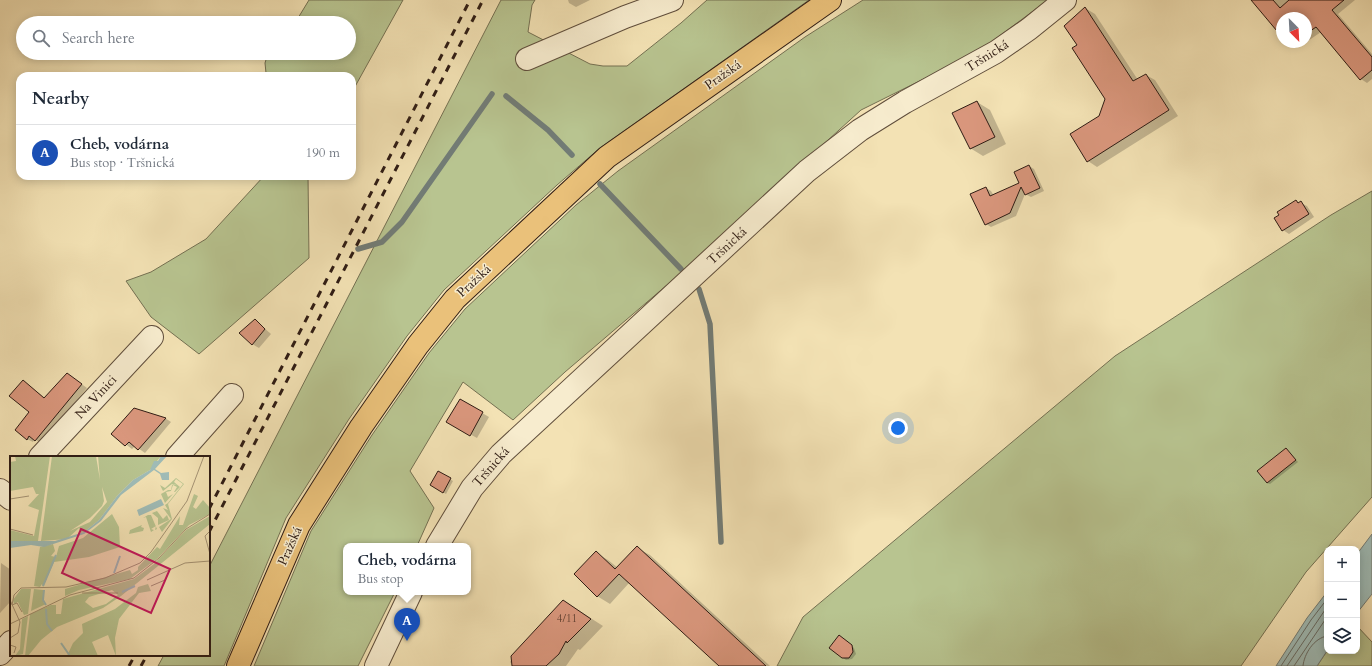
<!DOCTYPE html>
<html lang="en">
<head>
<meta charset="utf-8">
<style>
	:root { --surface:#fff; --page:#f2f2f3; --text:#1f2937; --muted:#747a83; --line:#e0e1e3; --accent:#8f2418 }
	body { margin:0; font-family:Cardo,serif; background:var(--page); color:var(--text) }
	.controls { position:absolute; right:12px; bottom:12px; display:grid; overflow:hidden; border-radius:8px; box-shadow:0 2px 10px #0003 }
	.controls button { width:36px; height:36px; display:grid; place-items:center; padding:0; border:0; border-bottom:1px solid var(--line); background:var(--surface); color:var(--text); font:20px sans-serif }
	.compass { position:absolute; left:1276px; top:12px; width:36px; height:36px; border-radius:50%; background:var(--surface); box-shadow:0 2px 10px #0003; rotate:156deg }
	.you { position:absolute; left:898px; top:428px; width:14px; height:14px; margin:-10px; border:3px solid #fff; border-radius:50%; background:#1a73e8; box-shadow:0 0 0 6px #1a73e833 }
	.badge { display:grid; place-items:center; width:26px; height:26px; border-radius:50%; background:var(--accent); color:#fff; font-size:13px; font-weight:700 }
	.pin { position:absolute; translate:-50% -33px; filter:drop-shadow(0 1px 2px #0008) }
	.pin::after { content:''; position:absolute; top:21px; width:14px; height:12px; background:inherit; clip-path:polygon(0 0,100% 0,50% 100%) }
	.popup { position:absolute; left:343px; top:543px; width:128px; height:52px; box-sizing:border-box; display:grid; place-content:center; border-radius:8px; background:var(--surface); filter:drop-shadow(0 1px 3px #0005); font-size:13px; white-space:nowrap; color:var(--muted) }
	.popup b { font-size:15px; color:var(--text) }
	.popup::after { content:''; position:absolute; left:50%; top:100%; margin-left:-8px; border:8px solid transparent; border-top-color:var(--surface) }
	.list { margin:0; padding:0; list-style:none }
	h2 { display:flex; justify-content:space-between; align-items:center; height:52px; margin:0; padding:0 16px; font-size:17px }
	h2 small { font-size:13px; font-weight:400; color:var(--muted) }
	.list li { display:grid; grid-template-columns:26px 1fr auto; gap:12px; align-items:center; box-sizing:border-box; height:56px; padding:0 16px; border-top:1px solid var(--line) }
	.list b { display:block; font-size:15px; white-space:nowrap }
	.list p { margin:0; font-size:13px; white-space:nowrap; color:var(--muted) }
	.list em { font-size:13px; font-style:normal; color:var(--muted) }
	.icon { flex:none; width:22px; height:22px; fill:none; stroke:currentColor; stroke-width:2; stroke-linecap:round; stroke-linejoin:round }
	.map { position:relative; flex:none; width:1372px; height:666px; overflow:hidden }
	.search { position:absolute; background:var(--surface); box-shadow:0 2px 10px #0003; left:16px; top:16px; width:340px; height:44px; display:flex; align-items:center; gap:10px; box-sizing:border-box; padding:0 14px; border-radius:22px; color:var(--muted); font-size:15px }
	.panel { position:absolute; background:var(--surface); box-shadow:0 2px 10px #0003; left:16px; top:72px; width:340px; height:108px; border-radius:12px }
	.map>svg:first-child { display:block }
	.green { fill:#b8c490; stroke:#747052 }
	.water { fill:#9fbcb7; stroke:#727c76 }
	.shadow { fill:#0003 }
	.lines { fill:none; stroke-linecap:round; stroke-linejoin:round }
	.shore { stroke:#676c66; stroke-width:1 }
	.stream { stroke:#727c76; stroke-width:5.5 }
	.building { fill:#da977d; stroke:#2f1c14 }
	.minor-casing { stroke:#604e3c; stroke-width:24 }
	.major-casing { stroke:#2f1c14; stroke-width:24 }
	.minor { stroke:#f7ecce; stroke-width:22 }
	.major { stroke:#eac17a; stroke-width:22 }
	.rail { stroke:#2f1c14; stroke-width:3; stroke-dasharray:7 7; stroke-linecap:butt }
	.labels { text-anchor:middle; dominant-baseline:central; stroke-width:3; stroke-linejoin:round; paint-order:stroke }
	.number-label { font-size:11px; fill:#5a3b2e }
	.street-label { font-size:13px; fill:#2f1c14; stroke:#f7ecce }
	.inset-river { fill:none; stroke:#9fbcb7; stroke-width:2 }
	.inset-road { fill:none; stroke:#a59374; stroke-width:1 }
	.view { fill:#c2185b; fill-opacity:0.15; stroke:#c2185b; stroke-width:2 }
	.inset-edge { fill:none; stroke:#2f1c14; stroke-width:2 }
</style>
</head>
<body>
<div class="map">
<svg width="1372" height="666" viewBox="0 0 1372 666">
	<rect width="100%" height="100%" fill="#f3e2b4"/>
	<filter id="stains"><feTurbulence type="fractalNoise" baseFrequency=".005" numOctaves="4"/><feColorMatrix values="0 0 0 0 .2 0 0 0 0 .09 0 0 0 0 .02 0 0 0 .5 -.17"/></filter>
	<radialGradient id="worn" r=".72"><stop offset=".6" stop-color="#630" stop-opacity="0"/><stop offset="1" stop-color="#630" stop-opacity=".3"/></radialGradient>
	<g class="green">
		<polygon points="309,0 403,0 352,92 352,76 271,76 266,73 265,63 268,53 349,53 349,23 295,23"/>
		<polygon points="501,0 535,0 532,5 528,32 590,64 603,66 627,66 681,23 707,0 809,0 600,148 557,185 444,290 407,336 349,419 286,518 224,666 158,666 164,655 209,655 209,567"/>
		<polygon points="863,0 1048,0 978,52 861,110 694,262 565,372 513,420 463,382 410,471 434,508 417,546 346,546 346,592 395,592 358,666 254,666 311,531 372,435 429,353 465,309 576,205 618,171 805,37"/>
		<polygon points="264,176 308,176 309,258 199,354 151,317 126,281 151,272 206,239"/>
		<polygon points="1372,191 1372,497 1306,572 1241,666 777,666 803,617 1115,356 1331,215"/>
		<polygon points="1357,626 1372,642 1372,666 1317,666 1327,651 1357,651"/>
	</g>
	<g class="water">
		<polygon points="1372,534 1372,594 1357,613 1357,554"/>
		<polygon points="1327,592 1327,651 1317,666 1276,666 1307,618"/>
	</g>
	<g class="shadow">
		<polygon points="568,0 590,0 576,7 569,3"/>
		<polygon points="1253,0 1355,0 1338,14 1372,54 1372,79 1367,83 1361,79 1321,32 1302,45 1300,44 1296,48 1289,44 1288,42 1306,42 1306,18 1282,18 1282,35"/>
		<polygon points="1085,8 1095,14 1138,80 1146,75 1155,80 1178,116 1097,167 1088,161 1099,116 1106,99 1078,45"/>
		<polygon points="977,102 990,110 1006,144 983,156 970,148"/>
		<polygon points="1029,166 1034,169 1044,191 1031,197 1025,194 1016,216 991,227 986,224 986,188 991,191 994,196 1020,183"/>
		<polygon points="1296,201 1307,206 1314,217 1289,234 1283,230"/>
		<polygon points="255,320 271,334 259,348 252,344"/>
		<polygon points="73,378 87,388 41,443 34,439 33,442 27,439 31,412 24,381 45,398"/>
		<polygon points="460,400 489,417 477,438 448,422"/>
		<polygon points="165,418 171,422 145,453 135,446 132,449 112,434"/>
		<polygon points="1286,449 1298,462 1270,484 1267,483"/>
		<polygon points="439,473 453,481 446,494 431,485"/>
		<polygon points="637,548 650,555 770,666 721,666 630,582 610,604 597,596 596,553 608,560 618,568"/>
		<polygon points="1,563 11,570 11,601 0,613"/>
		<polygon points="564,601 603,626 580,650 578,649 566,666 514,666 510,662"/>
		<polygon points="842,638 854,648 856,654 852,659 846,660 843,658"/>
	</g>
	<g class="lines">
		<g class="shore">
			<polyline points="1281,666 1311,620 1327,599"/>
			<polyline points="1287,666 1327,607"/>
			<polyline points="1294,666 1327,617"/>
			<path d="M1303,666C1304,654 1314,638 1327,636"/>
		</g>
		<g class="stream">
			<polyline points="506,96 548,130 572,155"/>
			<polyline points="600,184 681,269"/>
			<polyline points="358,249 382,242 402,222 492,94"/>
			<polyline points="699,289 710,324 721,542"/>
		</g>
	</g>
	<g class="building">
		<polygon points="1251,0 1273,0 1280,8 1289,0 1344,0 1332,10 1372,57 1372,70 1360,80 1316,27 1306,34 1306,18 1282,18 1282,37"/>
		<polygon points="1085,7 1133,81 1146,74 1169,110 1087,162 1070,134 1099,116 1105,99 1072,48 1077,45 1064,26"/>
		<polygon points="977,101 995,137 970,149 952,113"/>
		<polygon points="1029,165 1040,188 1025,195 1021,187 1010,213 985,225 970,194 986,187 990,196 1019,183 1014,172"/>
		<polygon points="1296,200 1298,203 1301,201 1309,214 1282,231 1274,218 1279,215 1277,212"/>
		<polygon points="255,319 265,329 252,345 239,333"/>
		<polygon points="67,373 82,384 35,441 29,436 27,440 15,430 29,412 9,396 23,380 44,398"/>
		<polygon points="460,399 483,412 470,436 446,422"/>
		<polygon points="134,408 166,418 138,450 129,442 125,446 111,434"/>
		<polygon points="1286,448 1296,460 1267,483 1257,471"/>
		<polygon points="438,471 451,478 443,493 430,485"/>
		<polygon points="637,546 694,599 766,666 719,666 619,574 597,597 574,574 596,551 615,569"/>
		<polygon points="563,600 591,619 567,643 566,641 559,654 546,666 512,666 511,656"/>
		<polygon points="839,635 852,645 853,652 849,658 842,658 829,648"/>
	</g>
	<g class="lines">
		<defs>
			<g id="minor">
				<polyline points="527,59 625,17 672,0"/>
				<polyline points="40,457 152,337"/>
				<polyline points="177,457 232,395"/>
				<polyline points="0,490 11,499"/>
				<polyline points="437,546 472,488 501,454 807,171 860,130 905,102 996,52 1029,29 1065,0"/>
				<polyline points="0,654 11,642"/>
				<polyline points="376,666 411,592"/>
			</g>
			<polyline id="major" points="238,666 299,525 361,427 418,345 455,299 607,157 830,0"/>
		</defs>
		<use href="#minor" class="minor-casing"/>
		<use href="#major" class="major-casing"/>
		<use href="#minor" class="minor"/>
		<use href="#major" class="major"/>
		<g class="rail">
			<polyline points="209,509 470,0"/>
			<polyline points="209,532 483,0"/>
			<polyline points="129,666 135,655"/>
			<polyline points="141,666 147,655"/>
		</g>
	</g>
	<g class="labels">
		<g class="number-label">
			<text x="567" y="618">4/11</text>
		</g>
		<g class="street-label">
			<text transform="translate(987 56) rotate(-32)">Tršnická</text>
			<text transform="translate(723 75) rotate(-35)">Pražská</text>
			<text transform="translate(727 246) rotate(-43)">Tršnická</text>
			<text transform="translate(474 281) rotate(-43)">Pražská</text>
			<text transform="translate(96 397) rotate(-47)">Na Vinici</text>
			<text transform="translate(491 467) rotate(-49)">Tršnická</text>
			<text transform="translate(290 546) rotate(-66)">Pražská</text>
		</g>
	</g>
	<g transform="translate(10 456)">
		<rect width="200" height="200" fill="#f3e2b4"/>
		<path d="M5,0H40L28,85H0V74L24,80L29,54L18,50L29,38H26L23,31L0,35V6L6,5ZM42,0H86L90,24L88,0H151L140,14L123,24L107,40L89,64L74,76L71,77L69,72L57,83L31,85ZM92,31L97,46L80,66L60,75L80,62L92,50L94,45ZM166,22L174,28L158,48L162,63L152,76L149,71L161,63L153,52L158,54L155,49L158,47L173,28L166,23L164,26L170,31L165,36H164L167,31L163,29L161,35L156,36L158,41L163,38L155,47L151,38L158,34H161L162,29L164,28L167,29L162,28L153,35L150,29L155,32ZM184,38L188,40L183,51L186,53L193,44L200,52V58L179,69L148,102L120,123L69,134L55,140V133L120,114L122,118L128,114V111L147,91L150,93L170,60L169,69H173ZM147,55L153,63L157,59L159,64L148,69V62L142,57ZM102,58L109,71L110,91L79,101L44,106L33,131L32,128L30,131L24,130L30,91L43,88L45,95L41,100L46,101L49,90L73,82ZM138,59H141L147,73L145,74L146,70L141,73L144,74L141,76L136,61L133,62ZM200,60V68L111,140L93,152L47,171L31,184L18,200H15L20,158L41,149H46V158H51L53,143L124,123L144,108L176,74ZM102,134L108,139L96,148L83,152L75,146L79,141ZM132,69L131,71L134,72L133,75L119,78L120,74ZM138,128L141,135L129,137L109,163L105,182L106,200L98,179L82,186L88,200H57L63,187L73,177L72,168L105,153L126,137L128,131ZM11,133H21L18,158L14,159L8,146L4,148L3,144ZM24,133L33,134V146L36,148L21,155ZM18,160L13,198L5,200L10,193L12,163Z" fill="#b8c490" fill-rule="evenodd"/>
		<path d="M151,0H157L145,13L151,17L159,16V24H152L150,18L144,14L111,39L91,65L74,78L34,91L21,89L0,92V85H45L74,76L89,64L107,40L123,24L140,14L144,5H148ZM151,43L154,49L129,60L127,54Z" fill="#9fbcb7"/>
		<path class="inset-river" d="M104,117L110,100M33,130L46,99M34,134L33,144L36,149M112,136L125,130M36,153L37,168L42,175M51,187L60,200"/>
		<path class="inset-road" d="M0,43L19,40M0,73L23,79M200,75L195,80L200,98M137,124L175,107L200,105M141,130L155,124M72,137H108M0,144L10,166L8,177L0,182M2,149L4,139L11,132L56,131L95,122L130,107L141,96L177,45L194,0M2,149L7,147L12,156M0,168L60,139L124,122L149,102L176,73L200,58M0,189L6,191L4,197"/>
		<path class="view" d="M71,73L160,113L141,157L52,117Z"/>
		<rect width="200" height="200" class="inset-edge"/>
	</g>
	<rect width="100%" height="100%" filter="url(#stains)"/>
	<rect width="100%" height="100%" fill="url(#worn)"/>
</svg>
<div class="controls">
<button>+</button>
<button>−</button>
<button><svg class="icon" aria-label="layers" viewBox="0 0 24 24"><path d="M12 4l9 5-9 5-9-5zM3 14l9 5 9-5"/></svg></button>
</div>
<svg class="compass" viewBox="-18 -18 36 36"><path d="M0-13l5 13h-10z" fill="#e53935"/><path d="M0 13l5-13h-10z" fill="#747a83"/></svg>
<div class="you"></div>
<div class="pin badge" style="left:407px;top:641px;background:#1a4fb4">A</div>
<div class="popup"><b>Cheb, vodárna</b>Bus stop</div>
<div class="search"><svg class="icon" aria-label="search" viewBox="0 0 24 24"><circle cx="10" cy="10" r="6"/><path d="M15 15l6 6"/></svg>Search here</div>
<section class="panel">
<h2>Nearby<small></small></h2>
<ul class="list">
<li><span class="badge" style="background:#1a4fb4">A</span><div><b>Cheb, vodárna</b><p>Bus stop · Tršnická</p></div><em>190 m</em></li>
</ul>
</section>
</div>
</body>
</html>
